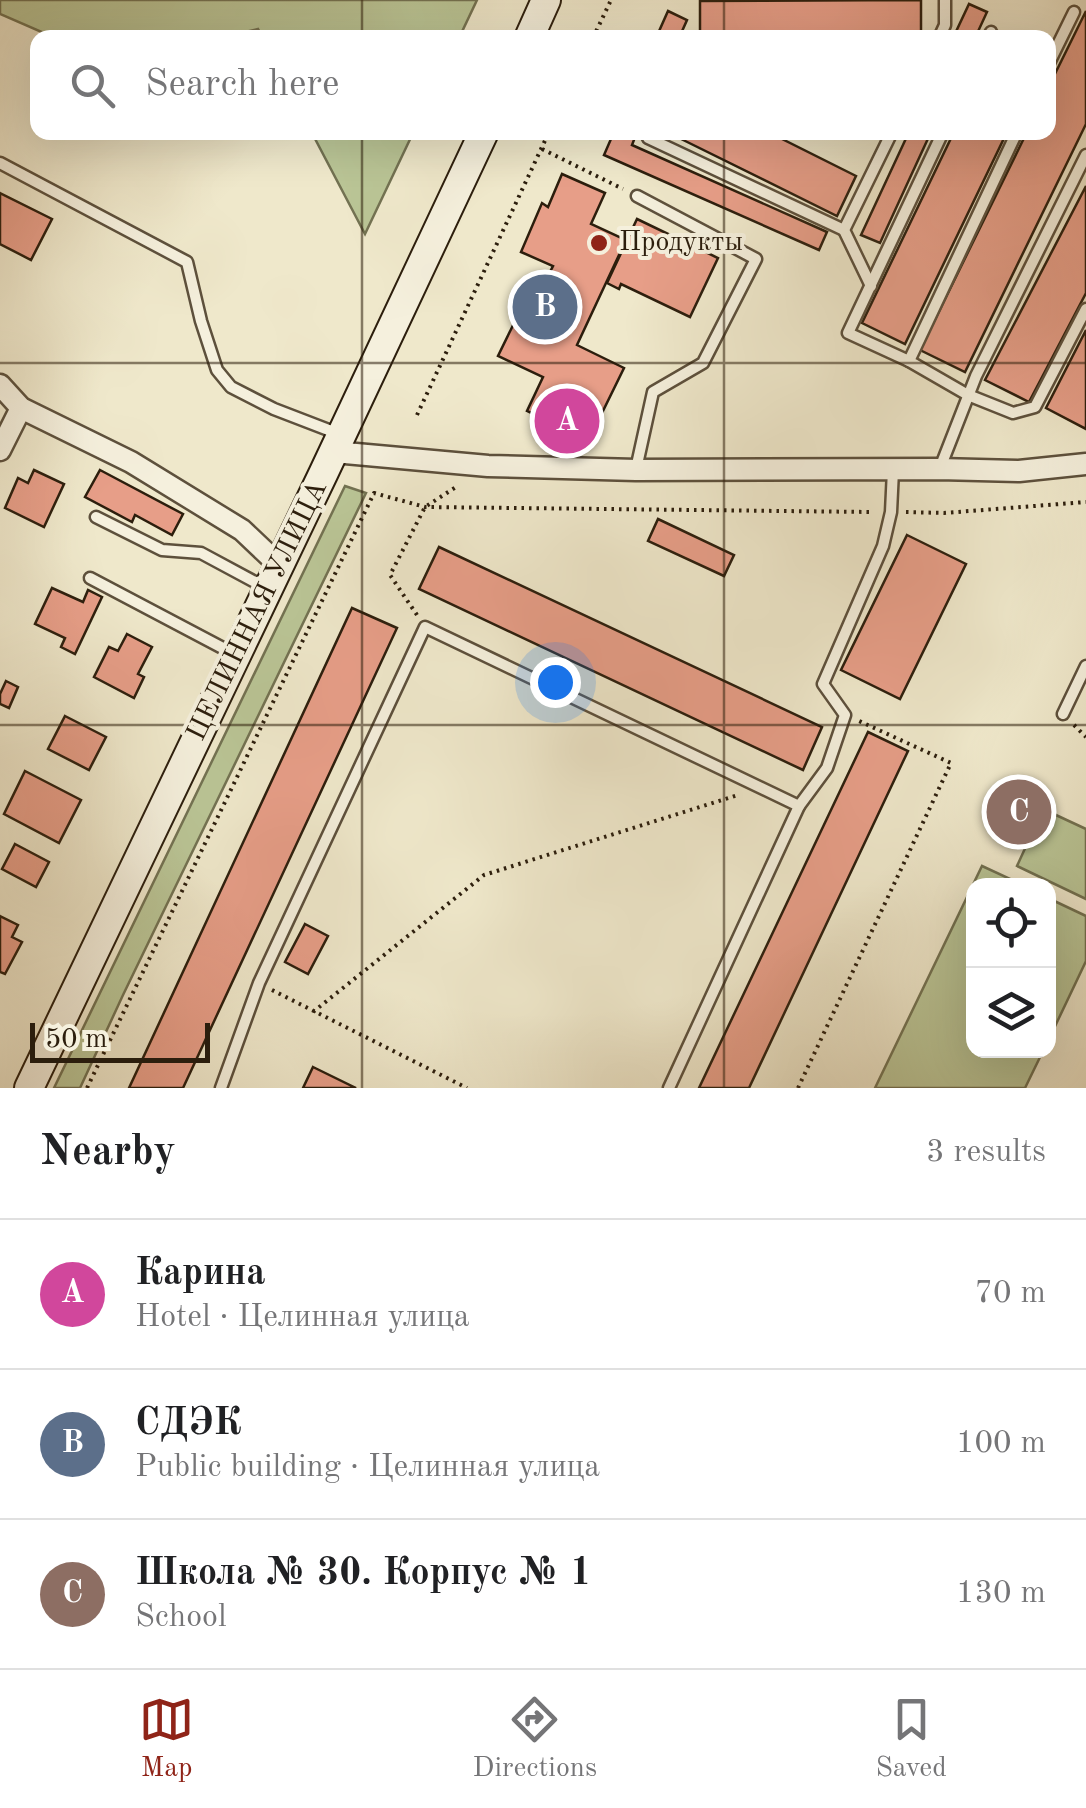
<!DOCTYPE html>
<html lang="en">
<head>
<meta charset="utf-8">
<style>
	:root { --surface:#fff; --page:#f6f6f6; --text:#202124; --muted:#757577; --line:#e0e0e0; --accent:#8f2418 }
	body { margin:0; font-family:"Old Standard TT",serif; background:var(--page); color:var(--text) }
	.controls { position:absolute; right:30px; bottom:30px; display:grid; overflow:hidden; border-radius:20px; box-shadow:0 10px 40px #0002 }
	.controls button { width:90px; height:90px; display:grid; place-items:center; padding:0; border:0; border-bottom:2px solid var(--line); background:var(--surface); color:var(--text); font:50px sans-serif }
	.scale { position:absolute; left:30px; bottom:25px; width:180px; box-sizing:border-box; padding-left:10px; border:5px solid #2c1e0d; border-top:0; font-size:28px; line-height:35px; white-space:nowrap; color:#2c1e0d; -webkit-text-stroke:8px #f5f0dd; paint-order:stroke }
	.you { position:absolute; left:555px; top:682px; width:35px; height:35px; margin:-25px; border:8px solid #fff; border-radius:50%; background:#1a73e8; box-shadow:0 0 0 15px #1a73e833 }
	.badge { display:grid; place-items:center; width:65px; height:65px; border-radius:50%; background:var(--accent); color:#fff; font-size:32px; font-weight:700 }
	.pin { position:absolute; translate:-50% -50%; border:5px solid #fff; box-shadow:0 2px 10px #0006 }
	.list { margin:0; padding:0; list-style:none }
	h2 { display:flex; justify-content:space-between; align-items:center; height:130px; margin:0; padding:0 40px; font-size:42px }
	h2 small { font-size:32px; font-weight:400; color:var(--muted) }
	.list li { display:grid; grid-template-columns:65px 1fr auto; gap:30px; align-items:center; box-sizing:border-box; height:150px; padding:0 40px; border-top:2px solid var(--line) }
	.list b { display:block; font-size:38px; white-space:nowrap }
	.list p { margin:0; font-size:32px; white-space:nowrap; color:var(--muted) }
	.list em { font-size:32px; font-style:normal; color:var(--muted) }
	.icon { flex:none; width:55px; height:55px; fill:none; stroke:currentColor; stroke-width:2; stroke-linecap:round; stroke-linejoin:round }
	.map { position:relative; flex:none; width:1086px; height:1088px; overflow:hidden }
	.search { position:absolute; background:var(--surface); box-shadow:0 10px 40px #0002; left:30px; right:30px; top:30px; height:110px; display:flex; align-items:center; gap:25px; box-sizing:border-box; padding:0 35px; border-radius:20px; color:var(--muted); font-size:38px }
	.sheet { height:580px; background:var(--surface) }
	nav { display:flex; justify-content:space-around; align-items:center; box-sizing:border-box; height:140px; border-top:2px solid var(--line); background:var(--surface); font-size:28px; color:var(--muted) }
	nav a { display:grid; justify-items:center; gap:5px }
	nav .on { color:var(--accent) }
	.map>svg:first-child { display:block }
	.green { fill:#bac596; stroke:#737252; stroke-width:2.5 }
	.building { fill:#e79e88; stroke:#2c1e0d; stroke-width:2.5 }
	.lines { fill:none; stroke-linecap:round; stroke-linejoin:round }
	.lane-casing { stroke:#5d503c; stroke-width:15 }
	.street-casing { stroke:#5d503c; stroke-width:25 }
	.secondary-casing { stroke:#2c1e0d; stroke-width:32 }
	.path { stroke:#2c1e0d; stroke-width:4; stroke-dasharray:2.5 5; stroke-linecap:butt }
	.lane { stroke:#f5f0dd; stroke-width:10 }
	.street { stroke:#f5f0dd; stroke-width:20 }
	.secondary { stroke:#f5f0dd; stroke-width:28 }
	.grid { fill:none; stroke:#2c1e0d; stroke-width:2.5; stroke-opacity:0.55 }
	.poi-dot { fill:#8f2418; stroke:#f5f0dd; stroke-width:4 }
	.labels { text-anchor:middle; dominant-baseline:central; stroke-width:8; stroke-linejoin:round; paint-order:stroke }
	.poi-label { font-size:28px; fill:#2c1e0d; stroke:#f5f0dd; text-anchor:start }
	.street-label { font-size:28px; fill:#2c1e0d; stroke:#f5f0dd }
</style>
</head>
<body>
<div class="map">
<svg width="1086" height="1088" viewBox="0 0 1086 1088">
	<rect width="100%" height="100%" fill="#efe8cb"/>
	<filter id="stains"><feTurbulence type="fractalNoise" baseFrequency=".002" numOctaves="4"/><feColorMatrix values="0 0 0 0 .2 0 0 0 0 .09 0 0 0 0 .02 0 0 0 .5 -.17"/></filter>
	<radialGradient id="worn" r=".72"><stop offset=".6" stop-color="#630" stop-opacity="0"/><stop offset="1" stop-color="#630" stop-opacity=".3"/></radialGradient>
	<g class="green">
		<polygon points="0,0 477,0 459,38 263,38 258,29 219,38 53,37 0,14"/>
		<polygon points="312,133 413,133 365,234"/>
		<polygon points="345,486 366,493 123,995 80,1088 54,1088"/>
		<polygon points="1043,809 1086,829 1086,899 1017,866"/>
		<polygon points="982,866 1023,885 974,886 974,1050 1043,1051 1025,1088 875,1088"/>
		<polygon points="1048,898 1086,916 1086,961 1049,1039"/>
	</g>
	<g class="building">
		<polygon points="921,0 921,38 700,38 700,1"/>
		<polygon points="969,4 987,12 975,38 953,38"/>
		<polygon points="668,11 687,20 679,38 656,38"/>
		<polygon points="1086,11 1086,124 965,372 920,350 1027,132 1048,132 1048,88"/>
		<polygon points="614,132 637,132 632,145 827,232 819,250 604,155"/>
		<polygon points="667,132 768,132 856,176 837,216"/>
		<polygon points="909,132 931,132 880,243 861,235"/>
		<polygon points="954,132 1007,132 905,344 862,323"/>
		<polygon points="562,174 605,193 591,224 626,240 577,345 624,368 600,417 587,410 575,434 527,411 543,377 498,356 518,315 526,319 553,266 521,252 542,203 548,207"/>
		<polygon points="1086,186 1086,293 1029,402 985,380"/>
		<polygon points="0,193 52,219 31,260 0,244"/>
		<polygon points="637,219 718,258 690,317 621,284 619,289 607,283"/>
		<polygon points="1086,330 1086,429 1046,408"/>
		<polygon points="34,470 64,484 44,527 5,508 18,478 28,483"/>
		<polygon points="100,470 183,514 172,535 135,515 132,522 85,497"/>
		<polygon points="658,519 734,555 724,576 648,541"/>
		<polygon points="907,535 966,564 900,699 841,670"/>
		<polygon points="439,547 822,727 803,770 419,589"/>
		<polygon points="52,588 83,602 88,590 102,597 75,654 61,647 65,638 35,624"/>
		<polygon points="352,608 397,628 183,1088 129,1088"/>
		<polygon points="127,634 152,647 138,674 144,677 134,698 94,677 109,647 118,651"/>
		<polygon points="6,681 18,687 9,708 0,704 0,694"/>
		<polygon points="65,716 106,737 89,770 48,749"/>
		<polygon points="868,732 908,751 749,1088 699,1088"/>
		<polygon points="25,771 81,800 59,843 4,814"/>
		<polygon points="15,844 49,862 36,887 2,869"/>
		<polygon points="0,916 18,925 12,937 22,942 5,974 0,972"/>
		<polygon points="305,924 328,936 308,974 285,962"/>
		<polygon points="313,1067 356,1088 303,1088"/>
	</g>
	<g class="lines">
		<defs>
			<g id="lane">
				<polyline points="939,38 945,25 945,0"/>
				<polyline points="988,38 991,32"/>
				<polyline points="1048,65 1074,12"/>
				<polyline points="651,132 648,138 844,230"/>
				<polyline points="1017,132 909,361 968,395 1013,413 1035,407 1086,309"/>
				<polyline points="0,163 187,262 201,321 217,370 231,387 274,409 339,434"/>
				<polyline points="871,286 844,230 892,132"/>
				<polyline points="909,361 848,333 943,132"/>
				<polyline points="940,468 976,376 1086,155"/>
				<polyline points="636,469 653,392 703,363 756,259 637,196"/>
				<polyline points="96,517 162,550 201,553 268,589"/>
				<polyline points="90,578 236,655"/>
				<polyline points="1063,714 1086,666"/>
				<polyline points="799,806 827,768 845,715 823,684 883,546 891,512 893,470"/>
				<polyline points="221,1088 259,983 425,627 799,806 669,1088"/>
			</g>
			<g id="street">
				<polyline points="0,385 21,408 131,462 242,530 280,566"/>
				<polyline points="0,450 21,408"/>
				<polyline points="334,452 488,466 636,470 939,469 1019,471 1086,464"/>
			</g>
			<g id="secondary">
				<polyline points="529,38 546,0"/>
				<polyline points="29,1088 324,472 484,132"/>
			</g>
		</defs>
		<use href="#lane" class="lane-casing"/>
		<use href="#street" class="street-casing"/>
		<use href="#secondary" class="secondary-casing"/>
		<g class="path">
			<polyline points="593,38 611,0"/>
			<polyline points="542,149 623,189"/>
			<polyline points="417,415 549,132"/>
			<polyline points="906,512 944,513 1086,502"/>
			<polyline points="417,615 390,575 425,507 456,487"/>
			<polyline points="1074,725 1086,737"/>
			<polyline points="272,990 467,1088"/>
			<polyline points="313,1012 484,875 738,795"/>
			<polyline points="87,1088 374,493 425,507 872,512"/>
			<polyline points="798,1088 951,763 859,721"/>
		</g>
		<use href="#lane" class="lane"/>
		<use href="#street" class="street"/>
		<use href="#secondary" class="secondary"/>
	</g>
	<path class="grid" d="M362,0V38M724,0V38M362,132V1088M724,132V1088M0,363H1086M0,725H1086"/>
	<circle class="poi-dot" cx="599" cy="243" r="10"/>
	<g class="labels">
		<g class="poi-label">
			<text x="619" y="243">Продукты</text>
		</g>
		<g class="street-label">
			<text transform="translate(258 611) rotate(-64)">ЦЕЛИННАЯ УЛИЦА</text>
		</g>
	</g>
	<rect width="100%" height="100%" filter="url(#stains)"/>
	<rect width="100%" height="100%" fill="url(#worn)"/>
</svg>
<div class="controls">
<button><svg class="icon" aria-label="locate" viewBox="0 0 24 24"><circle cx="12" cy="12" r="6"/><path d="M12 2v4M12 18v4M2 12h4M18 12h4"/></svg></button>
<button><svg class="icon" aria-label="layers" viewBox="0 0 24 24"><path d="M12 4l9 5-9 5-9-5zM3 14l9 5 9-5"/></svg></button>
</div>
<div class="scale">50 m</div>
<div class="you"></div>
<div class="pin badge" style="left:567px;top:421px;background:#d1479c">A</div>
<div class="pin badge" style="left:545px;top:307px;background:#5c6f8a">B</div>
<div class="pin badge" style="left:1019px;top:812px;background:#8d6e63">C</div>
<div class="search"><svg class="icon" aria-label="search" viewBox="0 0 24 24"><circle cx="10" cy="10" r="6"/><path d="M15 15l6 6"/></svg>Search here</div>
</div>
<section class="sheet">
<h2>Nearby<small>3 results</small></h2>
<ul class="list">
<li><span class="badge" style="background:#d1479c">A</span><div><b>Карина</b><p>Hotel · Целинная улица</p></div><em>70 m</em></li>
<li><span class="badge" style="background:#5c6f8a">B</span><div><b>СДЭК</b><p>Public building · Целинная улица</p></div><em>100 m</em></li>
<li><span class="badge" style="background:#8d6e63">C</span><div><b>Школа № 30. Корпус № 1</b><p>School</p></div><em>130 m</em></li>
</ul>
</section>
<nav>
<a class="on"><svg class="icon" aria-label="map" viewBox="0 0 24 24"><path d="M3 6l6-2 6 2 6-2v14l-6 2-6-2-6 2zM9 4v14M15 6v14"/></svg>Map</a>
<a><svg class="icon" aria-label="directions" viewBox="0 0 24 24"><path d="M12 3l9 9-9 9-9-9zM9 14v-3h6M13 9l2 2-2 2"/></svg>Directions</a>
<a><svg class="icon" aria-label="saved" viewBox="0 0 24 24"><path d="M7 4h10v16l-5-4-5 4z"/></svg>Saved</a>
</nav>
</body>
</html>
